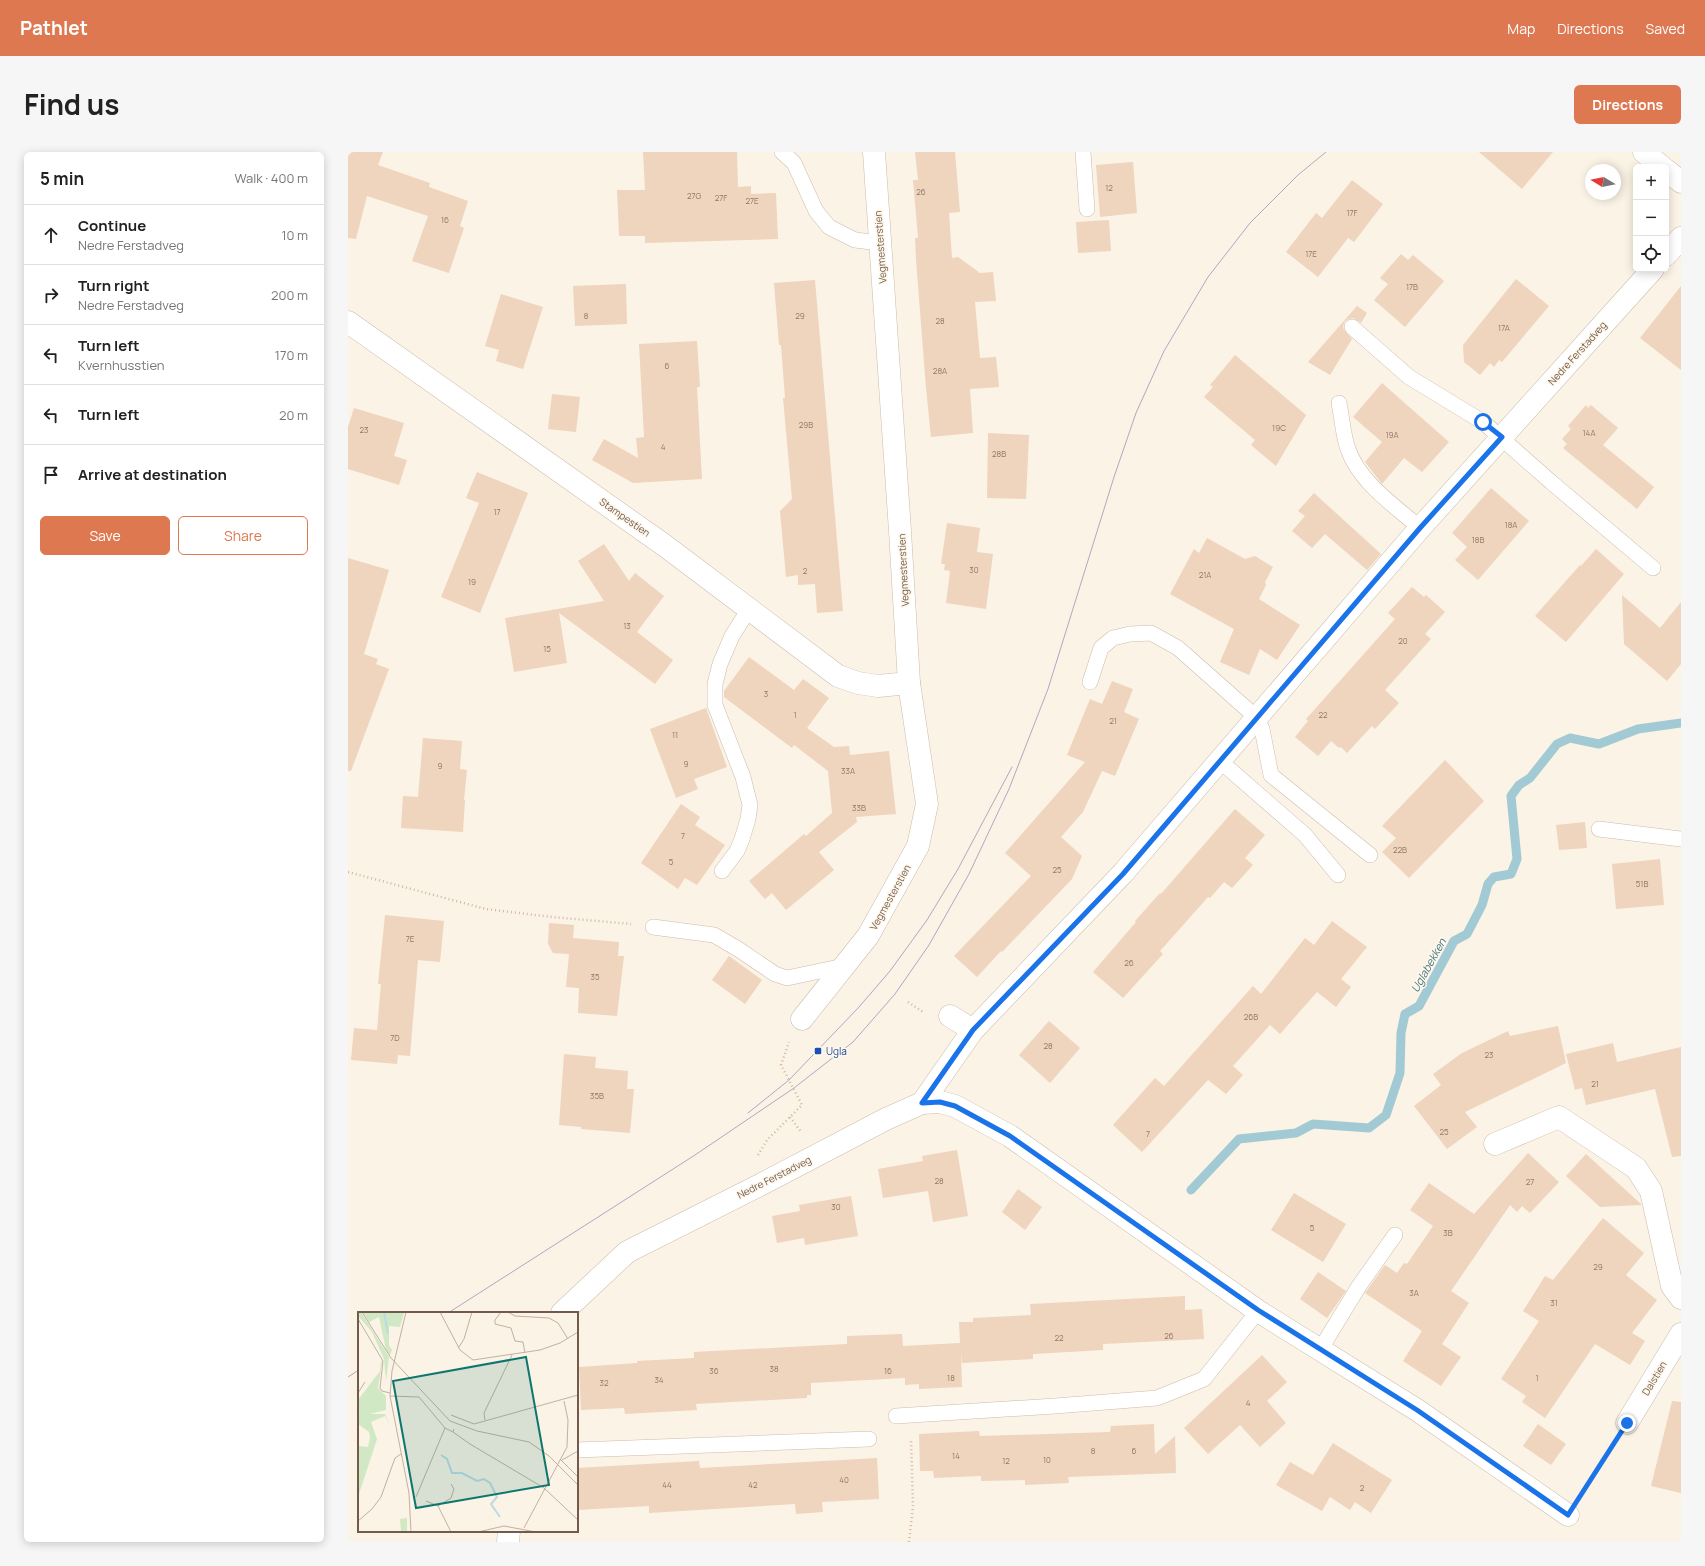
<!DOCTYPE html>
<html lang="en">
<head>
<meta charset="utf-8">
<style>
	:root { --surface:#fff; --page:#f6f6f6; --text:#222; --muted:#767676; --line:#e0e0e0; --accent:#de7851 }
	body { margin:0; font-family:Manrope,sans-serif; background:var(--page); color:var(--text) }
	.controls { position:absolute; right:12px; top:12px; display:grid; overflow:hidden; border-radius:6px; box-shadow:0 2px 10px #0003 }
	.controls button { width:36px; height:36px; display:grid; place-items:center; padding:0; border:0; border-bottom:1px solid var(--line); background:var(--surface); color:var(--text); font:20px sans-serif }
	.compass { position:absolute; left:1237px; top:12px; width:36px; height:36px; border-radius:50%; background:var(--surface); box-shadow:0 2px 10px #0003; rotate:280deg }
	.stop { position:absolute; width:12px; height:12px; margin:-9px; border:3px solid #1a73e8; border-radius:50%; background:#fff }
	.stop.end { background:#1a73e8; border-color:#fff; box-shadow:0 1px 4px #0008 }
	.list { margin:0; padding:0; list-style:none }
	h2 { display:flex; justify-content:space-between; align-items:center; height:52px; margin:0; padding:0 16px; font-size:17px }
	h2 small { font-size:13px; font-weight:400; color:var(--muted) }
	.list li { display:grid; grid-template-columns:26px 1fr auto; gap:12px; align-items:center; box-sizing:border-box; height:60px; padding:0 16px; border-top:1px solid var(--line) }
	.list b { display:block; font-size:15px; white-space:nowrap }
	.list p { margin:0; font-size:13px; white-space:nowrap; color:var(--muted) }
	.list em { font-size:13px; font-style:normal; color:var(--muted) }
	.actions { display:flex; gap:8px; padding:12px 16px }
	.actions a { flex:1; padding:9px 0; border:1px solid var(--accent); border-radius:6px; text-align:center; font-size:14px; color:var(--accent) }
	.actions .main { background:var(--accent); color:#fff }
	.icon { flex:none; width:22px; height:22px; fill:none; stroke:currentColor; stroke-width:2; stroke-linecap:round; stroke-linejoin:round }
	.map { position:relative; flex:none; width:1333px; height:1390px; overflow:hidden; border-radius:6px }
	header { display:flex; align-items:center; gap:24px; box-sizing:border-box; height:56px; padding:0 20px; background:var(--accent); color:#fff }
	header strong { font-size:19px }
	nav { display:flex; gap:22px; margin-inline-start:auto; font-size:14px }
	.intro { display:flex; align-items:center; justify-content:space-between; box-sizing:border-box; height:96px; padding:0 24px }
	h1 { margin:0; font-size:28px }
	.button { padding:10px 18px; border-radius:6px; background:var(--accent); color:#fff; font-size:14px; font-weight:700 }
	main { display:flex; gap:24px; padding:0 24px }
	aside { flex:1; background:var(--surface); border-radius:6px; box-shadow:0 2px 10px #0003 }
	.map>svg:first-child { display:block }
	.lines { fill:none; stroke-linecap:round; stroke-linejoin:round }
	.stream { stroke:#a1cad4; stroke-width:9 }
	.building { fill:#efd4be }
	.service-casing { stroke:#ccbcac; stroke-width:16 }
	.minor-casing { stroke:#ccbcac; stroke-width:23 }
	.path { stroke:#d3b7a1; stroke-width:2.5; stroke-dasharray:1 3; stroke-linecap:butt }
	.service { stroke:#fff; stroke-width:15 }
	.minor { stroke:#fff; stroke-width:22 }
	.tram { stroke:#b7a4c4; stroke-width:1 }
	.route { stroke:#1a73e8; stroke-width:5 }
	.transit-dot { fill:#1a4fb4; stroke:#fef7eb; stroke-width:1.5 }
	.labels { text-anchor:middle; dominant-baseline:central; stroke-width:3; stroke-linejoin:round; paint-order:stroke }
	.number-label { font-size:8px; fill:#917968 }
	.street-label { font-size:10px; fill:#725b4c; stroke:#fef7eb }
	.transit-label { font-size:10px; fill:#164399; stroke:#fef7eb; text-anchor:start }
	.water-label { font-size:11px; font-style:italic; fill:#477784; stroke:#fef7eb }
	.inset-river { fill:none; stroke:#bbdbe3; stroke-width:2 }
	.inset-road { fill:none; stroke:#c0b1a3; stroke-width:1 }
	.view { fill:#0f766e; fill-opacity:0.15; stroke:#0f766e; stroke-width:2 }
	.inset-edge { fill:none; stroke:#725b4c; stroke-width:2 }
</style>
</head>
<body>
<header>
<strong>Pathlet</strong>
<nav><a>Map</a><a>Directions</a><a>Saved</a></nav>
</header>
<div class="intro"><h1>Find us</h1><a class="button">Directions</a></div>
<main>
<aside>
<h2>5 min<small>Walk · 400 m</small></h2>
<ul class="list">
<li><svg class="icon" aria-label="ahead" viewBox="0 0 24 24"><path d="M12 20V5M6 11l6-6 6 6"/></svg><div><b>Continue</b><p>Nedre Ferstadveg</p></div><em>10 m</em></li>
<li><svg class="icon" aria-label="right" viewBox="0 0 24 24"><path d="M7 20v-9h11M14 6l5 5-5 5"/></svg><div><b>Turn right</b><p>Nedre Ferstadveg</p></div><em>200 m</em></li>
<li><svg class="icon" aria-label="left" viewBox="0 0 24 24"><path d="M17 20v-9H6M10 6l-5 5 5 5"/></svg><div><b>Turn left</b><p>Kvernhusstien</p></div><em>170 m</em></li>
<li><svg class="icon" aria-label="left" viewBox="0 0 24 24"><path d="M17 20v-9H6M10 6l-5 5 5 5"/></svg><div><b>Turn left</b></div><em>20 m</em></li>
<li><svg class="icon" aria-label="arrive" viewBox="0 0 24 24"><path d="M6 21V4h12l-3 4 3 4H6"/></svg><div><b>Arrive at destination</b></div></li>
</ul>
<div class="actions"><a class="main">Save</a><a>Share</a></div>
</aside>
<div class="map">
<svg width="1333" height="1390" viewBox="0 0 1333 1390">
	<rect width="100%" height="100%" fill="#fbf3e5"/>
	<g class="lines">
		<polyline class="stream" points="843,1038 891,987 948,981 965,972 1021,976 1038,963 1052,921 1053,881 1057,862 1071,854 1106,789 1119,782 1134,753 1140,732 1146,725 1163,722 1169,707 1163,644 1171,633 1182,626 1209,592 1222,586 1251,592 1290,577 1333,571"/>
	</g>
	<g class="building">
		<polygon points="0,0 35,0 30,13 82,31 81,35 120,49 112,74 116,76 101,121 64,109 80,64 19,44 8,87 0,86"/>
		<polygon points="295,0 389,0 390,35 403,34 403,42 428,41 430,87 297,91 297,84 271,84 269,38 297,38"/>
		<polygon points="567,0 607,0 612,60 601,61 604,106 610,105 632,121 645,120 648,149 627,150 632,206 648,205 651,235 622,237 625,281 583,285 578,236 568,108 567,86 570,86 565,28 570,28"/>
		<polygon points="1131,0 1205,0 1174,37"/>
		<polygon points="785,10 789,61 752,65 748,13"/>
		<polygon points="1004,28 1035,52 1006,90 1000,86 970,125 938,100 968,61 974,66"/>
		<polygon points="761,68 763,99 730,101 728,70"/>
		<polygon points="1053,102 1060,108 1065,103 1096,129 1057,175 1026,148 1040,132 1032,126"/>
		<polygon points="1168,127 1201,154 1154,210 1151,208 1146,215 1142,211 1132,223 1116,210 1115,193"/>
		<polygon points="467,128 495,459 469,461 467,432 450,433 450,423 438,425 432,359 444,347 435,246 437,246 433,193 431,193 426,131"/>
		<polygon points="278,132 279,172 227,174 225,134"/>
		<polygon points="1333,134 1333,218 1292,186"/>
		<polygon points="153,142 195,155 175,217 148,209 151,198 137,194"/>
		<polygon points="1009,154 1019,161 1013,171 1005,166 1001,167 997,169 995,174 996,178 1004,187 982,223 960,210"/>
		<polygon points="349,189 352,235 349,235 354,327 285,331 244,308 256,287 290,306 288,286 296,285 291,192"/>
		<polygon points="887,203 958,263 928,314 903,293 907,288 856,245 865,235 862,233"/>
		<polygon points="1034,231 1101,290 1074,320 1056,306 1034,332 1017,310 1034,290 1005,265"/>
		<polygon points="204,242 232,245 228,280 200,277"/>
		<polygon points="1238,253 1240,256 1243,253 1270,276 1255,293 1306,335 1289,357 1215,296 1219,292 1214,287 1223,277 1220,274"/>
		<polygon points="6,256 56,271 46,304 59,308 51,333 0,317 0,275"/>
		<polygon points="640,281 681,283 678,347 639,346"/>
		<polygon points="129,320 180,341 132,461 93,445 131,351 118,346"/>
		<polygon points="1143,336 1181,369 1130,428 1107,408 1119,395 1104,381"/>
		<polygon points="966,341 1033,402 1019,418 977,382 964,396 944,379 957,364 950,359"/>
		<polygon points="599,371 632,376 629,400 645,402 638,457 598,451 602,419 596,418 597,412 593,412"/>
		<polygon points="859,386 897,407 907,404 925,415 917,430 918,433 911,447 952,473 929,508 912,497 901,523 872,510 886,477 822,442 846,397 851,401"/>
		<polygon points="256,392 281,429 287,421 316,444 289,480 325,508 307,532 211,461 219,511 166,520 157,466 256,449 230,409"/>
		<polygon points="1248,397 1276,422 1218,490 1187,464 1232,413 1233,414"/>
		<polygon points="0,406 41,418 16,502 30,507 28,512 41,517 3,619 0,619"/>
		<polygon points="1064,435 1076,445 1078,443 1097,460 1077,482 1083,487 1037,538 1051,551 1027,577 1024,574 999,601 993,595 991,596 983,589 970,604 947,585 960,569 958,567 1047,467 1040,461"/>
		<polygon points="1274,443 1312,476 1333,450 1333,512 1319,529 1276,492"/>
		<polygon points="401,505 446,538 455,527 481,546 459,576 486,595 501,594 502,603 541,599 548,662 508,665 509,670 471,700 486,718 438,758 424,741 417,747 401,729 456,682 458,684 484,661 480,619 446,593 444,596 376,545 376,539"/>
		<polygon points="764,529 785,537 776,560 791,567 767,624 754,619 735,660 713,685 734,704 724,727 654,800 653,799 629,825 606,804 683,724 657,701 737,610 719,603 742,547 754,552"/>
		<polygon points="358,556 379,615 346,627 350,637 328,646 302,577"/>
		<polygon points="75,586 114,589 112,617 119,618 116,648 117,648 115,680 53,676 55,644 70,645"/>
		<polygon points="1097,608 1136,649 1061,726 1034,700 1048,686 1034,674"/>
		<polygon points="333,652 352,665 347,673 377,693 349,733 337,726 330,737 293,711"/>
		<polygon points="887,657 917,683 897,706 905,713 884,736 876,730 862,746 860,745 812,799 815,802 775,846 745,820 788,770 787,769 812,741 813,742"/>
		<polygon points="1237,670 1239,696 1211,698 1208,673"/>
		<polygon points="1312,707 1316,753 1268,757 1264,712"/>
		<polygon points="37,763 96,769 92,810 70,808 62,904 50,903 49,912 3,908 6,876 29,878 33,832 30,832"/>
		<polygon points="984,769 1019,795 993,827 1003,835 988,855 969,840 932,882 922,873 885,914 895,923 878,942 860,928 794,1000 765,973 807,926 816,934 905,834 913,842 957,786 966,793"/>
		<polygon points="201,771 226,773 225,786 271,790 270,804 276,804 269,864 230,861 231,836 218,835 221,802 205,801 200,792"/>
		<polygon points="381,804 414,828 397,852 364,828"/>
		<polygon points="701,869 732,896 702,931 671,903"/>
		<polygon points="1210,874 1218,911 1117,960 1129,975 1099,997 1066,954 1093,933 1085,922 1114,901 1160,879 1162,884"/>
		<polygon points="1265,891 1269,910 1333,895 1333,1004 1324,1005 1307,937 1238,953 1234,936 1227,938 1218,902"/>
		<polygon points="216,902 248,905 247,916 280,919 279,937 286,937 282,981 233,977 233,975 211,973"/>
		<polygon points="609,998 620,1064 585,1070 580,1039 535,1046 530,1017 575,1009 574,1004"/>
		<polygon points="1180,1001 1211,1030 1182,1061 1174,1054 1169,1060 1162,1053 1103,1139 1121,1151 1094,1192 1113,1205 1093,1234 1055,1209 1074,1179 1017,1141 1037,1113 1049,1121 1056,1111 1059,1112 1085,1074 1062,1058 1081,1031 1126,1062"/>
		<polygon points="1238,1002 1293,1052 1293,1053 1252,1055 1218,1024"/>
		<polygon points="670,1037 694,1055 677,1078 654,1060"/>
		<polygon points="946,1041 998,1072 975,1110 923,1078"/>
		<polygon points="503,1044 510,1084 457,1093 456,1086 429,1091 424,1064 452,1059 451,1053"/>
		<polygon points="1255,1066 1296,1101 1278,1123 1309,1148 1284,1181 1297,1189 1282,1213 1247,1192 1197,1266 1174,1250 1178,1244 1153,1227 1191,1169 1175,1159 1197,1124 1205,1128"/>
		<polygon points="970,1120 998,1139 979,1166 952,1147"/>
		<polygon points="837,1144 837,1158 854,1157 856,1187 755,1192 755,1198 685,1202 685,1207 614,1211 613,1200 614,1235 571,1237 571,1232 557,1233 557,1226 463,1231 463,1243 459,1243 459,1246 348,1252 349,1258 277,1262 276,1256 233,1258 231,1215 289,1211 289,1209 346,1206 346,1200 499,1192 499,1184 554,1182 555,1194 612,1191 611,1170 625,1170 625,1166 683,1163 682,1152"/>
		<polygon points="914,1203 939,1230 919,1249 938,1271 912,1295 892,1273 860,1302 836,1276"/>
		<polygon points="1324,1249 1333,1250 1333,1341 1303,1334"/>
		<polygon points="806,1272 807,1302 827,1284 828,1321 720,1325 721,1331 677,1333 677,1328 633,1329 633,1324 586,1326 585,1319 572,1319 571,1282 631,1279 632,1284 762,1280 763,1274"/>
		<polygon points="1190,1272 1218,1292 1203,1313 1175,1294"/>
		<polygon points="985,1291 1044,1328 1023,1361 1007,1350 1002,1358 982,1345 974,1359 928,1333 942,1310 965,1323"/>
		<polygon points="529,1306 531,1347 474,1350 475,1360 448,1362 447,1352 301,1361 301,1354 229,1358 229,1316 351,1309 352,1316"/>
	</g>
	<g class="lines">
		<defs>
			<g id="service">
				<polyline points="434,0 446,11 468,59 481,75 507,88 532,91"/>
				<polyline points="735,0 739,57"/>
				<polyline points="1004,175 1061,225 1135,270 1203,330 1305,416"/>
				<path d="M991,251C994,266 995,283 1000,297C1011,330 1047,354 1072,376"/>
				<polyline points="742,530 753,496 765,486 782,482 803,481 830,496 909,566 914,577 923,623 1022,703"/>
				<polyline points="872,609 957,683 990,723"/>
				<polyline points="1251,677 1333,687"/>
				<polyline points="374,719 389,699 394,687 400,667 402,653 395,625 367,553 367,532 372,512 384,484 401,457"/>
				<polyline points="305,775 366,783 390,797 427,822 439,826 496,814"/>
				<polyline points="972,1198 1011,1134 1047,1083"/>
				<polyline points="548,1264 707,1254 809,1246 856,1227 910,1159"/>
				<polyline points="229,1298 521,1287"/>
			</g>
			<g id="minor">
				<polyline points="1296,0 1314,15"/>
				<polyline points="1318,18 1333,30"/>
				<polyline points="1318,103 1333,86"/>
				<polyline points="0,170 316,393 490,524 510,531 530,534 561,531"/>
				<polyline points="602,864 625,878 775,721 1072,376 1305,117"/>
				<polyline points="454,867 520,784 570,694 579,652 561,531 552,379 526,0"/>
				<polyline points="574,951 592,950 607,954 662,984 910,1159 1069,1258 1220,1363"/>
				<polyline points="1147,992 1211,965 1288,1016 1303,1039 1324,1134 1333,1146"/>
				<polyline points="214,1161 279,1100 412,1033 538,967 574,951 625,878"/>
				<polyline points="1279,1271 1333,1182"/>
				<polyline points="160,1390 161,1379"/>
			</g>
		</defs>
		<use href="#service" class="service-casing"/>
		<use href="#minor" class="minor-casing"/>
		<g class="path">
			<polyline points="0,720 138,757 204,765 283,772"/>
			<polyline points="560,850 575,860"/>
			<polyline points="442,965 454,981"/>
			<polyline points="410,1003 419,988 454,953 433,913 441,890"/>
			<polyline points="1234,1341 1264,1293"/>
			<polyline points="561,1390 565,1354 563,1287"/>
		</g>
		<use href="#service" class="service"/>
		<use href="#minor" class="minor"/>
		<g class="tram">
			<polyline points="400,961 441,928 511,855 542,819 579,768 610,717 664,615"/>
			<polyline points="100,1161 347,1003 446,936 505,890 547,842 581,793 621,722 661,637 700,537 766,325 788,261 816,199 860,125 902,71 950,23 978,0"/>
			<polyline points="0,1225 11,1218"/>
		</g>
	</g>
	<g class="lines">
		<polyline class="route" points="1135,270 1154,285 1072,376 775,722 625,878 574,951 592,950 607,954 662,984 910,1158 1069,1258 1220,1363 1279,1271"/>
	</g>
	<rect class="transit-dot" x="466" y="895" width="8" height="8" rx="2"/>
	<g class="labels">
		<g class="number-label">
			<text x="761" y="35">12</text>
			<text x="573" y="39">26</text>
			<text x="346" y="43">27G</text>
			<text x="373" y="45">27F</text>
			<text x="404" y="48">27E</text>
			<text x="1004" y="60">17F</text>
			<text x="97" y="67">16</text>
			<text x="963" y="101">17E</text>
			<text x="1064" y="134">17B</text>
			<text x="238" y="163">8</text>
			<text x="452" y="163">29</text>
			<text x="592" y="168">28</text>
			<text x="1156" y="175">17A</text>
			<text x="319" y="213">6</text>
			<text x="592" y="218">28A</text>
			<text x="458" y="272">29B</text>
			<text x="931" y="275">19C</text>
			<text x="16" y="277">23</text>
			<text x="1241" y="280">14A</text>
			<text x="1044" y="282">19A</text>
			<text x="315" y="294">4</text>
			<text x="651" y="301">28B</text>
			<text x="149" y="359">17</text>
			<text x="1163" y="372">18A</text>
			<text x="1130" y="387">18B</text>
			<text x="626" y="417">30</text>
			<text x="457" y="418">2</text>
			<text x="857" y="422">21A</text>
			<text x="124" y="429">19</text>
			<text x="279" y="473">13</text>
			<text x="1055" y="488">20</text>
			<text x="199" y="496">15</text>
			<text x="418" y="541">3</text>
			<text x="447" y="562">1</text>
			<text x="975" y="562">22</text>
			<text x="765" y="568">21</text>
			<text x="327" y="582">11</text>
			<text x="338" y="611">9</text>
			<text x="92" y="613">9</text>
			<text x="500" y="618">33A</text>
			<text x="511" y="655">33B</text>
			<text x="335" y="683">7</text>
			<text x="1052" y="697">22B</text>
			<text x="323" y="709">5</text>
			<text x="709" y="717">25</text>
			<text x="1294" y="731">51B</text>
			<text x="62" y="786">7E</text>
			<text x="781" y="810">26</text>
			<text x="247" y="824">35</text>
			<text x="903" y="864">26B</text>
			<text x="47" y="885">7D</text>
			<text x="700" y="893">28</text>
			<text x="1141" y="902">23</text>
			<text x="1247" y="931">21</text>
			<text x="249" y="943">35B</text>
			<text x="1096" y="979">25</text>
			<text x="800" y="981">7</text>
			<text x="591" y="1028">28</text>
			<text x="1182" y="1029">27</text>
			<text x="488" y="1054">30</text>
			<text x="964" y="1075">5</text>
			<text x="1100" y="1080">3B</text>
			<text x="1250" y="1114">29</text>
			<text x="1066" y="1140">3A</text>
			<text x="1206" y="1150">31</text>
			<text x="821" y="1183">26</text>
			<text x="711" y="1185">22</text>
			<text x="426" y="1216">38</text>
			<text x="366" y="1218">36</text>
			<text x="540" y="1218">16</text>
			<text x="603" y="1225">18</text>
			<text x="1189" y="1225">1</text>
			<text x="311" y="1227">34</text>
			<text x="256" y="1230">32</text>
			<text x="900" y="1250">4</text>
			<text x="745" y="1298">8</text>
			<text x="786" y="1298">6</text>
			<text x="608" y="1303">14</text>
			<text x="699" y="1307">10</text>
			<text x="658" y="1308">12</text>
			<text x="496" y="1327">40</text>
			<text x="319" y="1332">44</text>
			<text x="405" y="1332">42</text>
			<text x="1014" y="1335">2</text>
		</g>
		<g class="street-label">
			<text transform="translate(532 95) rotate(-94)">Vegmesterstien</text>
			<text transform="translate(1229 201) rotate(-48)">Nedre Ferstadveg</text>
			<text transform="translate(277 365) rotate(35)">Stampestien</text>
			<text transform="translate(555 418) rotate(-93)">Vegmesterstien</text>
			<text transform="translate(542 745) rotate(-61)">Vegmesterstien</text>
			<text transform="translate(426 1025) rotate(-27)">Nedre Ferstadveg</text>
			<text transform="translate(1306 1226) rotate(-59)">Dalstien</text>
		</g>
		<g class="transit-label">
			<text x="478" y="899">Ugla</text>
		</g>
		<g class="water-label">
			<text transform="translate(1080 813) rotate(-61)">Uglabekken</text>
		</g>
	</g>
	<g transform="translate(10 1160)">
		<rect width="220" height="220" fill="#fbf3e5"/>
		<path d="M0,0H3L31,45L28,69L26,47L14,20L0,4ZM5,0H46L42,15L31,14V33L34,38L32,43L28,38L21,5L11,10ZM23,48L24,51L20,76L28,84V98L7,103L0,101V88L22,59ZM0,102H27L32,113L27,104L13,110L19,127L0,185V134L10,135L12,125L11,120L0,112ZM49,206V220H43L42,207Z" fill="#d1e8c4"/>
		<path class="inset-river" d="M26,0L30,22M83,143L89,147L94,161H104L119,169L126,167L132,171L139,185L133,192L142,205"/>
		<path class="inset-road" d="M4,0L33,46L92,109L119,119L171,130L191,144L220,173M48,0L34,59L32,84L51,181L53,220M82,0L102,38L115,48L182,38L202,31L220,20M143,0L137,8V12L153,16L157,29L165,30L167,41M150,0L157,4L191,6L200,11L210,27M0,7L25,49L22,76L24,79L32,81M101,35L106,27L114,0M0,81L7,70M32,84L61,85L87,116L95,120M93,103L116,112L220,83M127,108L126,101L154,43M96,117L95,120L112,132L186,176L220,208M202,147L220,165M204,148L220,139M58,185L87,116M68,189L80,194L93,220M80,194L93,186L96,177L93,172M0,209L14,197L23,185L37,146L43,142M166,216L209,135L210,108L206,89M120,220L146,214L178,220"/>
		<path class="view" d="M168,45L191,173L58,196L35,69Z"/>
		<rect width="220" height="220" class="inset-edge"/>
	</g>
</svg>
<div class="controls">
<button>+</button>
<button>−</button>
<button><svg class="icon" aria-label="locate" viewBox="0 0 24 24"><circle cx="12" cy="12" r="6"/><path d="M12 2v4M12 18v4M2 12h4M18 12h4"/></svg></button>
</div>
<svg class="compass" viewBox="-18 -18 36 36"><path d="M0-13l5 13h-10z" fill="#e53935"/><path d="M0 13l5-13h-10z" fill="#767676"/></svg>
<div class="stop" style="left:1135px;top:270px"></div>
<div class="stop end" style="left:1279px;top:1271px"></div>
</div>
</main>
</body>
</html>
